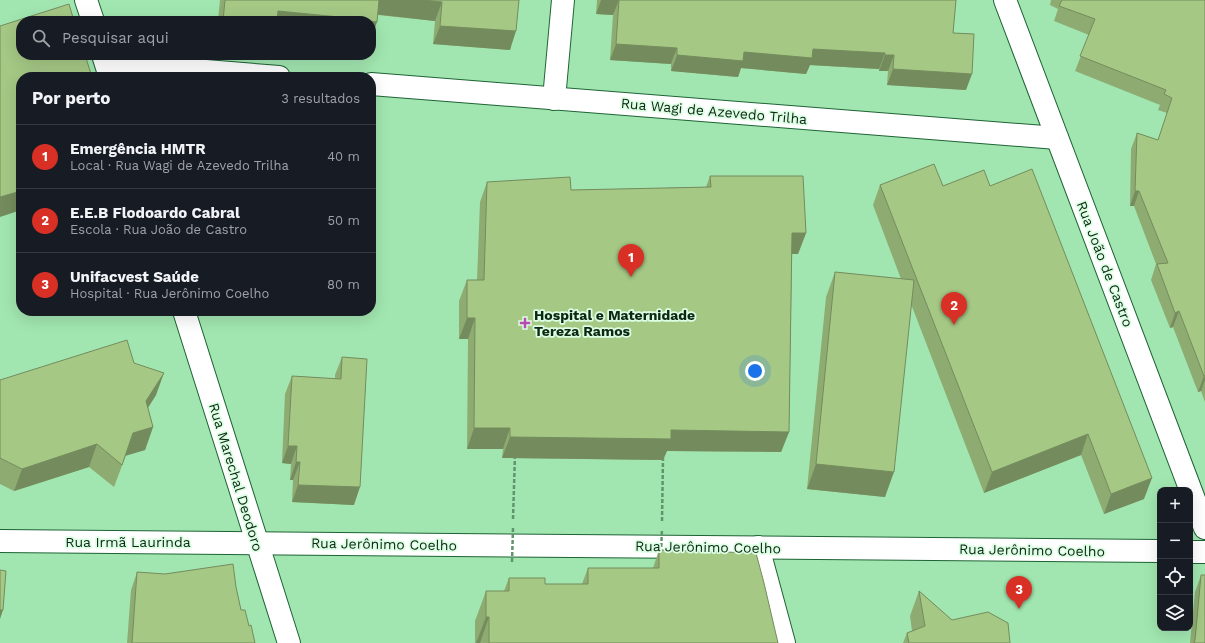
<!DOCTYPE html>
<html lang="pt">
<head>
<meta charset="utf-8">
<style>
	:root { --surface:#171b24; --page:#20242c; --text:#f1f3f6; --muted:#9ea1a6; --line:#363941; --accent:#d93025 }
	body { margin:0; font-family:"Work Sans",sans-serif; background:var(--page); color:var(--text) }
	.controls { position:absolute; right:12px; bottom:12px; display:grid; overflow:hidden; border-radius:8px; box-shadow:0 4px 16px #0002 }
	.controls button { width:36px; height:36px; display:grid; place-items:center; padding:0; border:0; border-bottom:1px solid var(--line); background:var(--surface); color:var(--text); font:20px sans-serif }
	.you { position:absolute; left:755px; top:371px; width:14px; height:14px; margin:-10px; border:3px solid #fff; border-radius:50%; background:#1a73e8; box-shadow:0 0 0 6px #1a73e833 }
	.badge { display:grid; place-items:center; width:26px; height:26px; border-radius:50%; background:var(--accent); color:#fff; font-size:13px; font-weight:700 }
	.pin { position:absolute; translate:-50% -33px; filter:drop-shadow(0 1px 2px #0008) }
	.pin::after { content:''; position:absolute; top:21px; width:14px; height:12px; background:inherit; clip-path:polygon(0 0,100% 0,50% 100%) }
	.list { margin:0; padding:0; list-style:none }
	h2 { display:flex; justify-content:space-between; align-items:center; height:52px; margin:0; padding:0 16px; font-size:17px }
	h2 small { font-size:13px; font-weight:400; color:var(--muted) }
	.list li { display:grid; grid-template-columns:26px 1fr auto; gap:12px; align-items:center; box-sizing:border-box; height:64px; padding:0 16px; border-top:1px solid var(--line) }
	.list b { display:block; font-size:15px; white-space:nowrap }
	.list p { margin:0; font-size:13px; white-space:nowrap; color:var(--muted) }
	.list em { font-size:13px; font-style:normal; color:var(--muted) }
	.icon { flex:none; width:22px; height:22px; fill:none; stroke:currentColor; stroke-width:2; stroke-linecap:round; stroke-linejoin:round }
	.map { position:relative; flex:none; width:1205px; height:643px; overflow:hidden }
	.search { position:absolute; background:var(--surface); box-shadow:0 4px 16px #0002; left:16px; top:16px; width:360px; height:44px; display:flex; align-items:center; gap:10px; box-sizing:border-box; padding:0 14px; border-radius:16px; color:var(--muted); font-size:15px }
	.panel { position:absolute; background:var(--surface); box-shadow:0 4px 16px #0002; left:16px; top:72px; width:360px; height:244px; border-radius:16px }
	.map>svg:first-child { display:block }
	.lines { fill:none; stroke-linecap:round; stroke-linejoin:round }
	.minor-casing { stroke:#1e6335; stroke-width:24 }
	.major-casing { stroke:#1e6335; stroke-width:24 }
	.path { stroke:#61946d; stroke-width:2.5; stroke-dasharray:4 2; stroke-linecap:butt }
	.minor { stroke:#fff; stroke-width:22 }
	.major { stroke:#fff; stroke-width:22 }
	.path-bridge { stroke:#61946d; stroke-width:2.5; stroke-dasharray:4 2; stroke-linecap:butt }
	.wall { fill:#8eac72 }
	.shaded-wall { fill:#748c5d }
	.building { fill:#a5c885; stroke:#748c5d }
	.poi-dot { fill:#b64cae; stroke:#dcfee3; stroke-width:1.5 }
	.labels { text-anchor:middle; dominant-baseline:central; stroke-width:3.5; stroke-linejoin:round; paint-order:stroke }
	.street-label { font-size:14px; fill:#0c2814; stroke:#dcfee3 }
	.poi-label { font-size:14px; font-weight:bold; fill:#0c2814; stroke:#dcfee3; text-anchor:start }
</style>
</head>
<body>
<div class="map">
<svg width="1205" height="643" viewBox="0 0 1205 643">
	<rect width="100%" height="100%" fill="#a1e6b0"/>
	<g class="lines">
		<defs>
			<g id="minor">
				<polyline points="1005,0 1205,528"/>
				<polyline points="106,63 279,77"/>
				<polyline points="371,84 1057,138"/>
				<polyline points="554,99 563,0"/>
				<polyline points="0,541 1160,551"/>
				<polyline points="758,547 784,643"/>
				<polyline points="1190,552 1205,552"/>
			</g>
			<g id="major">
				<polyline points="86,0 93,21"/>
				<polyline points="103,55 110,77"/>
				<polyline points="184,311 289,643"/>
			</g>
		</defs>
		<use href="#minor" class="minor-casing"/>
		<use href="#major" class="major-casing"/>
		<g class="path">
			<polyline points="513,519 515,454"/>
			<polyline points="662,521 663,458"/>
		</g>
		<use href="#minor" class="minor"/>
		<use href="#major" class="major"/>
		<g class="path-bridge">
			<polyline points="661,553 662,529"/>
			<polyline points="512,562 513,528"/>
		</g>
	</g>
	<g class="wall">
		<polygon points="220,0 519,0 510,50 433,44 435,21 378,15 371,21 218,21"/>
		<polygon points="597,0 956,0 953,33 966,90 887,85 888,71 879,71 879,69 810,65 806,74 741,68 738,77 671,71 671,64 610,60 613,15 596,14"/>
		<polygon points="1051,0 1205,0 1205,402 1201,391 1198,392 1173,327 1170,328 1151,280 1156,264 1134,206 1130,206 1131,149 1137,133 1158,140 1167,113 1158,110 1160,105 1075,71 1089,35 1054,21 1058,9 1050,5"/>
		<polygon points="710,176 806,233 798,254 792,254 789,432 781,452 667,451 663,460 502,458 503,449 467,449 468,339 459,339 459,301 467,280 477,280 480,202 487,182 571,190 706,187"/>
		<polygon points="880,185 943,186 990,186 1144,499 1104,514 1081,455 984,493 911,304 885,497 807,489 826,297 835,272 901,279 873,205"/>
		<polygon points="342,357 354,505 292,502 293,480 290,480 291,464 282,463 285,394 292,376 335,379 335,375"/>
		<polygon points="134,363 156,395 148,408 153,427 145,450 126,455 114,487 89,467 14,491 0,484 0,380"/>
		<polygon points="659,550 778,643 475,643 475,621 486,591 504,591 509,578 545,584 582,584 588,568 653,568"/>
		<polygon points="137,572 236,587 241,610 249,626 255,643 127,643 131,590"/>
		<polygon points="1201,575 1205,643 1190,643 1195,592"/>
		<polygon points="919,591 952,620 1010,643 903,643 907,633 912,631 910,616"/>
	</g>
	<g class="shaded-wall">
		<polygon points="378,0 423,0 442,2 435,21 373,14"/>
		<polygon points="601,0 619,0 613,15 596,14"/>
		<polygon points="278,11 339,17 337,21 274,21"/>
		<polygon points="339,18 367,21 338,21"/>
		<polygon points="371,21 377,22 371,39"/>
		<polygon points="440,26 516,31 510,50 433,44"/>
		<polygon points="616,44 677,48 671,64 610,60"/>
		<polygon points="813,49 885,53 879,69 810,65 806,74 741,68 738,77 671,71 677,55 744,52"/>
		<polygon points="885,55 894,55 888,71 879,71"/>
		<polygon points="893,69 972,74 966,90 887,85"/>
		<polygon points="21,191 21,210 0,217 0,197"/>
		<polygon points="1135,191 1139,191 1134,206 1130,206"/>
		<polygon points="792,233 806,233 798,254 784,254"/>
		<polygon points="1179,311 1173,327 1170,328 1175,313"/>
		<polygon points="467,318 475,318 468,339 459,339"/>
		<polygon points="164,373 156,395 138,423 146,401"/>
		<polygon points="1204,376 1205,376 1205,380 1201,391 1198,392"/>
		<polygon points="153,427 145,450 125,456 133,433"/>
		<polygon points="474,428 510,428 503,449 467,449"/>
		<polygon points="671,430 789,432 781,452 667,451 663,460 502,458 510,437"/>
		<polygon points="1088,434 1081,455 984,493 992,472"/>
		<polygon points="97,444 89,467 14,491 22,469"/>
		<polygon points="288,446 297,446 291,464 282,463"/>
		<polygon points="296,462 300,462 293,480 290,480"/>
		<polygon points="816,464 894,472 885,497 807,489"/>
		<polygon points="1152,478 1144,499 1104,514 1111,494"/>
		<polygon points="298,485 360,487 354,505 292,502"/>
		<polygon points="0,610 3,610 0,619"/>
		<polygon points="486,617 489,617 480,643 476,643"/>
	</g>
	<g class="building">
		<polygon points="225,0 379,0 377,22 339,18 339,17 278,11 277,21 223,21"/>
		<polygon points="423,0 519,0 516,31 440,26 442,2"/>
		<polygon points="619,0 956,0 953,33 974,34 972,74 893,69 894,55 885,55 885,53 813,49 812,58 744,52 743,61 677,55 677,48 616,44"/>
		<polygon points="1062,0 1205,0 1205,376 1204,376 1179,311 1175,313 1157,264 1168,263 1139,191 1135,191 1137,133 1158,140 1172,98 1164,94 1166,90 1080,56 1095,19 1059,6"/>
		<polygon points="69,4 74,21 21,21 21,55 85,55 92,77 21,77 21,191 0,197 0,26"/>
		<polygon points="934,164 943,186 984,170 990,186 1032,169 1152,478 1111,494 1088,434 992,472 880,185"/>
		<polygon points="710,176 803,176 806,233 792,233 789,432 671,430 671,439 510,437 510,428 474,428 475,318 467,318 467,280 484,280 487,182 570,177 571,190 711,187"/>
		<polygon points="835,272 914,280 894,472 816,464"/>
		<polygon points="127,340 134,363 164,373 146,401 153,427 133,433 122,465 97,444 22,469 0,458 0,380"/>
		<polygon points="342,357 367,359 360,487 298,485 300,462 296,462 297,446 288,446 292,376 341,379"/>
		<polygon points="659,550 756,553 764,583 778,643 489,643 489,617 486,617 486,591 509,591 509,578 545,578 545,584 588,584 588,568 659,568"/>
		<polygon points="233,564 236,587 241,610 245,610 249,626 251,625 255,643 132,643 137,572 165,574"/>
		<polygon points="0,570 6,571 3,610 0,610"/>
		<polygon points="1201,575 1205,575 1205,643 1194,643 1195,640"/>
		<polygon points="919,591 952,620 988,612 1008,623 1010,643 909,643 907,633 925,626"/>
	</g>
	<path class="poi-dot" d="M523 317h4v4h4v4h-4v4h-4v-4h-4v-4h4z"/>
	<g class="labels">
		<g class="street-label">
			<text transform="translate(714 111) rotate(5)">Rua Wagi de Azevedo Trilha</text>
			<text transform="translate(1105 264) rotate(69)">Rua João de Castro</text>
			<text transform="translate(236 477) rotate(73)">Rua Marechal Deodoro</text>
			<text x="128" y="542">Rua Irmã Laurinda</text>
			<text transform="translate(384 544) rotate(1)">Rua Jerônimo Coelho</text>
			<text transform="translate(708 547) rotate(1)">Rua Jerônimo Coelho</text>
			<text transform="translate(1032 550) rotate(1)">Rua Jerônimo Coelho</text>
		</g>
		<g class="poi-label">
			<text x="534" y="315">Hospital e Maternidade<tspan x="534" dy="16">Tereza Ramos</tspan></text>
		</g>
	</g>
</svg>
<div class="controls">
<button>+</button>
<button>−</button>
<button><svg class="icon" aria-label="locate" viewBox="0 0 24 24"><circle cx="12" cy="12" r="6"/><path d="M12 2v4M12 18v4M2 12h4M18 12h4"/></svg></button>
<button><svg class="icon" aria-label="layers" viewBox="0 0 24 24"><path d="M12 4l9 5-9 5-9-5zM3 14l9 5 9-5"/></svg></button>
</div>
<div class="you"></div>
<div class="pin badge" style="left:631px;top:277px">1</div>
<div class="pin badge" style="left:954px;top:325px">2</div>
<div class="pin badge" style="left:1019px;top:609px">3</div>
<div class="search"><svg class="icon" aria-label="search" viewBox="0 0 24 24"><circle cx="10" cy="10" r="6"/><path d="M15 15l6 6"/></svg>Pesquisar aqui</div>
<section class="panel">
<h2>Por perto<small>3 resultados</small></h2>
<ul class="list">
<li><span class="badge">1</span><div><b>Emergência HMTR</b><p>Local · Rua Wagi de Azevedo Trilha</p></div><em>40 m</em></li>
<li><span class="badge">2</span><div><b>E.E.B Flodoardo Cabral</b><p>Escola · Rua João de Castro</p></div><em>50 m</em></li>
<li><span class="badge">3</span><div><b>Unifacvest Saúde</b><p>Hospital · Rua Jerônimo Coelho</p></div><em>80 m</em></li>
</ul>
</section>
</div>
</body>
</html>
